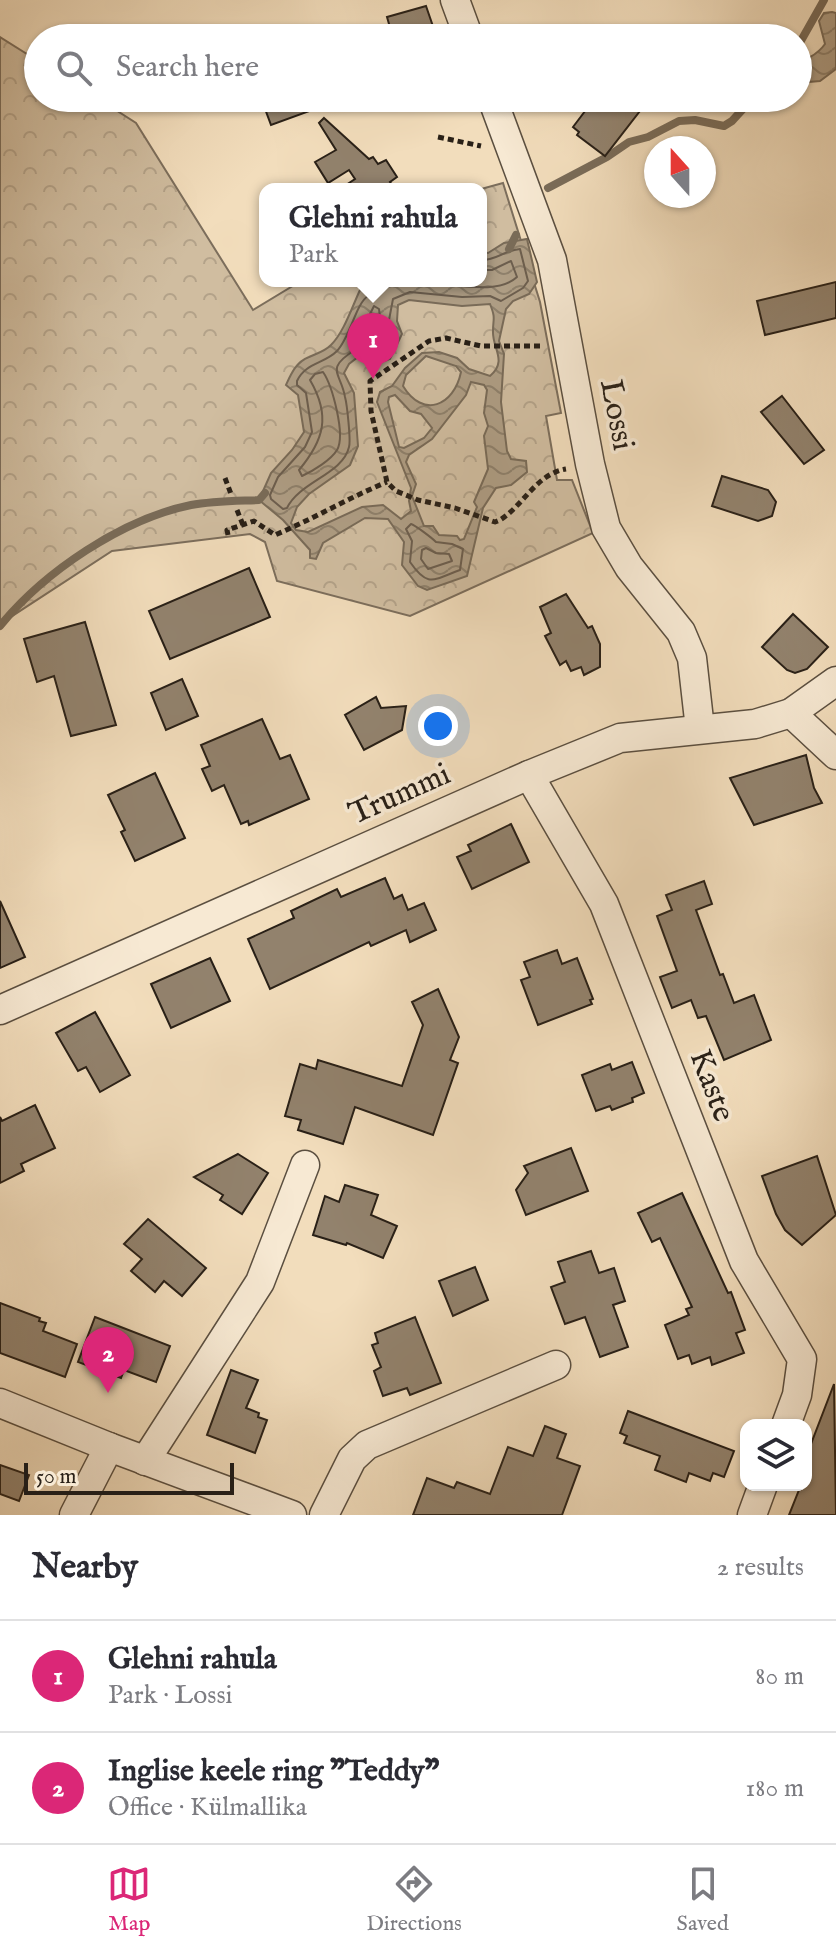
<!DOCTYPE html>
<html lang="en">
<head>
<meta charset="utf-8">
<style>
	:root { --surface:#fff; --page:#f7f7f7; --text:#2b2b33; --muted:#7c7c81; --line:#e1e1e2; --accent:#db2777 }
	body { margin:0; font-family:"IM FELL English",serif; background:var(--page); color:var(--text) }
	.controls { position:absolute; right:24px; bottom:24px; display:grid; overflow:hidden; border-radius:16px; box-shadow:0 2px 6px #0004 }
	.controls button { width:72px; height:72px; display:grid; place-items:center; padding:0; border:0; border-bottom:2px solid var(--line); background:var(--surface); color:var(--text); font:40px sans-serif }
	.compass { position:absolute; left:644px; top:136px; width:72px; height:72px; border-radius:50%; background:var(--surface); box-shadow:0 2px 6px #0004; rotate:339deg }
	.scale { position:absolute; left:24px; bottom:20px; width:210px; box-sizing:border-box; padding-left:8px; border:4px solid #292017; border-top:0; font-size:22px; line-height:28px; white-space:nowrap; color:#292017; -webkit-text-stroke:6px #f7e9d3; paint-order:stroke }
	.you { position:absolute; left:438px; top:726px; width:28px; height:28px; margin:-20px; border:6px solid #fff; border-radius:50%; background:#1a73e8; box-shadow:0 0 0 12px #1a73e833 }
	.badge { display:grid; place-items:center; width:52px; height:52px; border-radius:50%; background:var(--accent); color:#fff; font-size:26px; font-weight:700 }
	.pin { position:absolute; translate:-50% -66px; filter:drop-shadow(0 2px 4px #0008) }
	.pin::after { content:''; position:absolute; top:42px; width:28px; height:24px; background:inherit; clip-path:polygon(0 0,100% 0,50% 100%) }
	.popup { position:absolute; left:259px; top:183px; width:228px; height:104px; box-sizing:border-box; display:grid; place-content:center; border-radius:16px; background:var(--surface); filter:drop-shadow(0 2px 6px #0005); font-size:26px; white-space:nowrap; color:var(--muted) }
	.popup b { font-size:30px; color:var(--text) }
	.popup::after { content:''; position:absolute; left:50%; top:100%; margin-left:-16px; border:16px solid transparent; border-top-color:var(--surface) }
	.list { margin:0; padding:0; list-style:none }
	h2 { display:flex; justify-content:space-between; align-items:center; height:104px; margin:0; padding:0 32px; font-size:34px }
	h2 small { font-size:26px; font-weight:400; color:var(--muted) }
	.list li { display:grid; grid-template-columns:52px 1fr auto; gap:24px; align-items:center; box-sizing:border-box; height:112px; padding:0 32px; border-top:2px solid var(--line) }
	.list b { display:block; font-size:30px; white-space:nowrap }
	.list p { margin:0; font-size:26px; white-space:nowrap; color:var(--muted) }
	.list em { font-size:26px; font-style:normal; color:var(--muted) }
	.icon { flex:none; width:44px; height:44px; fill:none; stroke:currentColor; stroke-width:2; stroke-linecap:round; stroke-linejoin:round }
	.map { position:relative; flex:none; width:836px; height:1515px; overflow:hidden }
	.search { position:absolute; background:var(--surface); box-shadow:0 2px 6px #0004; left:24px; right:24px; top:24px; height:88px; display:flex; align-items:center; gap:20px; box-sizing:border-box; padding:0 28px; border-radius:44px; color:var(--muted); font-size:30px }
	.sheet { height:328px; background:var(--surface) }
	nav { display:flex; justify-content:space-around; align-items:center; box-sizing:border-box; height:112px; border-top:2px solid var(--line); background:var(--surface); font-size:22px; color:var(--muted) }
	nav a { display:grid; justify-items:center; gap:4px }
	nav .on { color:var(--accent) }
	.map>svg:first-child { display:block }
	.forest { fill:url(#forest-crowns); stroke:#7c6e5c; stroke-width:2 }
	.water { fill:url(#water-waves); stroke:#796b58; stroke-width:2; fill-rule:evenodd }
	.lines { fill:none; stroke-linecap:round; stroke-linejoin:round }
	.shore { stroke:#6c5e4e; stroke-width:2 }
	.stream { stroke:#796b58; stroke-width:8 }
	.building { fill:#92826d; stroke:#292017; stroke-width:2 }
	.minor-casing { stroke:#5b4f40; stroke-width:31 }
	.path { stroke:#292017; stroke-width:5; stroke-dasharray:6 4; stroke-linecap:butt }
	.minor { stroke:#f7e9d3; stroke-width:28 }
	.labels { text-anchor:middle; dominant-baseline:central; stroke-width:7; stroke-linejoin:round; paint-order:stroke }
	.street-label { font-size:32px; fill:#292017; stroke:#f7e9d3 }
</style>
</head>
<body>
<div class="map">
<svg width="836" height="1515" viewBox="0 0 836 1515">
	<defs>
		<pattern id="forest-crowns" width="20" height="18" patternUnits="userSpaceOnUse" patternTransform="scale(2)"><rect width="20" height="18" fill="#d0bda0"/><path d="M2 6a3 3 0 1 1 6 0M12 15a3 3 0 1 1 6 0" fill="none" stroke="#b3a289"/></pattern>
		<pattern id="water-waves" width="16" height="10" patternUnits="userSpaceOnUse" patternTransform="scale(2)"><rect width="16" height="10" fill="#ae9d84"/><path d="M0 5q4-4 8 0t8 0" fill="none" stroke="#8e806b"/></pattern>
	</defs>
	<rect width="100%" height="100%" fill="#f2ddbc"/>
	<filter id="stains"><feTurbulence type="fractalNoise" baseFrequency=".0025" numOctaves="4"/><feColorMatrix values="0 0 0 0 .2 0 0 0 0 .09 0 0 0 0 .02 0 0 0 .5 -.17"/></filter>
	<radialGradient id="worn" r=".72"><stop offset=".6" stop-color="#630" stop-opacity="0"/><stop offset="1" stop-color="#630" stop-opacity=".3"/></radialGradient>
	<polygon class="forest" points="0,37 38,61 38,98 97,98 136,123 253,310 301,281 481,281 481,189 503,183 540,302 561,413 546,416 557,480 572,480 593,533 410,616 277,581 265,542 250,534 112,551 0,624"/>
	<g class="water">
		<path d="M832,12L836,13V69L820,81L798,83C798,52 811,64 825,44L819,21L824,13Z"/>
		<path d="M527,239L537,282L529,294L513,301L506,309L499,341L504,354L501,402L507,451L511,459L526,461L527,472L511,485L496,488L483,508L467,576L427,590L418,586L402,565L404,542L388,519L365,518L323,543L316,559L310,558V550L283,520L259,500L271,473L292,450L304,432L298,395L286,385C291,374 296,362 309,357C317,353 324,352 331,345C344,332 352,307 360,290L378,281H481V252L488,253L504,243ZM409,300L462,306L490,304C496,319 493,318 493,331C492,348 508,361 490,376L469,369L457,358L439,352L422,353L405,368L392,386L380,392L377,402L411,488L409,501L411,511L401,519L383,505L362,507L308,532L296,530L291,523L297,507L309,494L350,465L358,446L354,393L344,373L349,364L358,357L375,364L390,359L402,334L397,321L398,305ZM426,356L456,366L461,372C454,406 423,419 403,386L406,375ZM471,382L484,385L487,390L484,413L488,426L484,436L488,469L474,502L477,507L464,539L460,540L457,536L439,535L433,526H424L412,496L416,484L406,462L409,455L432,439L466,395ZM395,395L410,411L421,414L432,428L424,438L404,448L399,447L388,402L389,397Z"/>
	</g>
	<g class="lines">
		<g class="shore">
			<path d="M382,281L379,290C375,293 371,293 368,296C356,303 350,338 337,351C324,364 305,363 297,381V385L306,393L312,432L305,447L278,477L270,495L271,499L283,509L287,508C299,482 343,474 349,447C351,441 347,404 345,397C341,373 324,369 355,350L376,355L385,352L393,334L389,320L393,299L410,292L462,297L490,296L501,301L523,288L528,281L520,249C505,250 495,261 481,260"/>
			<path d="M392,281L396,286C430,274 491,301 517,277L511,261L492,270H481"/>
			<polygon points="374,306 379,309 382,334 375,344 361,339 359,336"/>
			<path d="M323,372C332,385 346,435 337,450C331,460 313,471 302,476L299,470C324,440 331,416 310,380L315,374Z"/>
			<path d="M411,524C415,525 432,538 436,542L452,544L463,549L460,570C433,580 428,588 410,562L412,541L406,529Z"/>
			<polygon points="426,548 436,553 449,554 452,561 428,569 421,559 422,550"/>
		</g>
		<g class="stream">
			<polyline points="798,46 824,0"/>
			<polyline points="548,188 607,157 629,142 648,137 679,121 695,120 724,126 732,121 753,98"/>
			<polyline points="509,249 516,235"/>
			<path d="M0,626C44,572 122,519 191,505C213,501 237,501 259,500L265,493"/>
		</g>
	</g>
	<g class="building">
		<polygon points="426,6 437,38 393,38 387,17"/>
		<polygon points="261,98 336,98 337,101 271,125"/>
		<polygon points="595,98 650,98 605,156 577,135 579,132 573,127"/>
		<polygon points="324,118 369,159 373,157 378,164 386,160 397,177 390,182 395,189 340,189 355,179 349,170 328,183 315,162 336,150 319,123"/>
		<polygon points="836,282 836,318 765,335 757,301"/>
		<polygon points="782,396 824,450 804,464 761,412"/>
		<polygon points="722,476 768,490 776,502 772,516 758,521 712,506"/>
		<polygon points="249,568 270,617 170,659 149,611"/>
		<polygon points="566,594 588,628 592,626 600,644 600,667 584,675 581,667 571,671 566,661 560,665 545,636 551,633 540,607"/>
		<polygon points="793,614 828,647 807,669 795,673 787,670 762,647"/>
		<polygon points="85,622 116,725 71,736 54,676 37,682 24,639"/>
		<polygon points="182,679 198,716 166,730 151,693"/>
		<polygon points="376,697 381,708 406,706 402,730 364,750 345,715"/>
		<polygon points="262,719 280,759 290,755 309,799 249,825 248,821 241,824 224,785 212,791 202,769 210,766 201,745"/>
		<polygon points="806,755 814,788 822,803 754,825 730,778"/>
		<polygon points="155,773 185,838 135,861 121,832 125,830 108,795"/>
		<polygon points="511,824 529,862 472,889 457,857 471,851 468,845"/>
		<polygon points="385,878 394,899 402,895 408,910 424,903 436,930 410,942 406,930 371,946 369,942 270,989 248,939 294,918 291,911 337,889 341,897"/>
		<polygon points="704,881 712,904 696,910 720,975 723,974 734,1003 754,995 771,1040 724,1060 706,1016 698,1018 691,1000 672,1008 660,977 677,971 657,916 672,910 666,895"/>
		<polygon points="0,901 25,957 0,968"/>
		<polygon points="557,950 562,964 577,958 593,999 590,1000 592,1004 538,1025 521,980 530,977 524,962"/>
		<polygon points="210,958 230,1001 171,1028 151,984"/>
		<polygon points="438,989 459,1037 450,1060 458,1063 433,1135 355,1107 343,1144 298,1130 301,1120 285,1116 300,1064 316,1069 318,1060 402,1086 423,1025 412,1002"/>
		<polygon points="95,1012 130,1075 100,1092 86,1067 78,1071 56,1033"/>
		<polygon points="632,1062 644,1093 632,1098 633,1102 612,1110 610,1106 596,1111 582,1075 610,1064 612,1070"/>
		<polygon points="35,1105 55,1148 21,1164 24,1171 0,1183 0,1117 2,1121"/>
		<polygon points="571,1148 588,1191 526,1215 516,1190 528,1173 524,1166"/>
		<polygon points="238,1154 268,1173 242,1214 220,1200 223,1195 194,1177"/>
		<polygon points="817,1156 836,1215 802,1245 785,1230 776,1214 762,1176"/>
		<polygon points="345,1185 378,1195 371,1215 397,1226 383,1258 347,1243 346,1245 313,1235 325,1196 339,1202"/>
		<polygon points="682,1193 728,1293 731,1292 745,1330 736,1333 744,1353 712,1365 710,1357 692,1364 689,1355 678,1359 665,1325 689,1315 686,1309 692,1307 660,1238 652,1242 638,1213"/>
		<polygon points="148,1219 206,1268 182,1296 164,1281 155,1292 131,1271 142,1259 124,1244"/>
		<polygon points="591,1251 599,1273 614,1268 625,1301 613,1305 628,1347 600,1357 585,1317 565,1324 551,1287 565,1282 558,1262"/>
		<polygon points="475,1267 488,1300 453,1316 439,1281"/>
		<polygon points="0,1303 40,1318 39,1321 46,1323 43,1331 77,1344 65,1377 0,1353"/>
		<polygon points="95,1317 170,1346 156,1382 124,1370 121,1378 78,1362"/>
		<polygon points="415,1317 441,1383 410,1395 407,1388 383,1396 374,1371 381,1367 372,1345 378,1343 375,1333"/>
		<polygon points="231,1370 258,1380 246,1408 259,1413 258,1417 267,1420 255,1453 207,1435"/>
		<polygon points="834,1384 836,1515 789,1515 801,1485 806,1485 806,1457"/>
		<polygon points="628,1411 734,1451 724,1477 713,1473 710,1481 689,1473 686,1482 655,1470 660,1456 624,1443 627,1436 620,1433"/>
		<polygon points="545,1426 566,1434 557,1458 580,1466 562,1515 413,1515 427,1478 454,1488 457,1482 490,1494 508,1447 533,1456"/>
		<polygon points="0,1465 29,1475 19,1501 0,1494"/>
	</g>
	<g class="lines">
		<defs>
			<g id="minor">
				<polyline points="455,0 469,38"/>
				<polyline points="492,98 552,260 590,464 606,528 629,567 681,632 692,658 700,729"/>
				<polyline points="791,713 836,755"/>
				<polyline points="529,775 604,904 744,1261 802,1359 797,1395 786,1425"/>
				<polyline points="0,1010 529,775 620,738 755,724 791,713 836,681"/>
				<polyline points="0,1403 109,1447 292,1515"/>
				<polyline points="145,1461 260,1282 305,1165"/>
				<polyline points="74,1515 109,1447"/>
				<polyline points="324,1515 352,1459 367,1445 556,1365"/>
				<polyline points="752,1515 763,1485"/>
			</g>
		</defs>
		<use href="#minor" class="minor-casing"/>
		<g class="path">
			<polyline points="438,137 481,146"/>
			<path d="M540,346H481L446,338L429,341L370,381L371,411L387,482L396,491L418,500L455,508L495,522L500,520C524,505 536,474 566,469"/>
			<polyline points="225,478 231,494"/>
			<polyline points="237,510 243,525"/>
			<path d="M228,535L227,530L254,521L275,535C313,519 348,498 387,482"/>
		</g>
		<use href="#minor" class="minor"/>
	</g>
	<g class="labels">
		<g class="street-label">
			<text transform="translate(616 415) rotate(79)">Lossi</text>
			<text transform="translate(400 795) rotate(-24)">Trummi</text>
			<text transform="translate(711 1086) rotate(69)">Kaste</text>
		</g>
	</g>
	<rect width="100%" height="100%" filter="url(#stains)"/>
	<rect width="100%" height="100%" fill="url(#worn)"/>
</svg>
<div class="controls">
<button><svg class="icon" aria-label="layers" viewBox="0 0 24 24"><path d="M12 4l9 5-9 5-9-5zM3 14l9 5 9-5"/></svg></button>
</div>
<svg class="compass" viewBox="-18 -18 36 36"><path d="M0-13l5 13h-10z" fill="#e53935"/><path d="M0 13l5-13h-10z" fill="#7c7c81"/></svg>
<div class="scale">50 m</div>
<div class="you"></div>
<div class="pin badge" style="left:373px;top:379px">1</div>
<div class="popup"><b>Glehni rahula</b>Park</div>
<div class="pin badge" style="left:108px;top:1393px">2</div>
<div class="search"><svg class="icon" aria-label="search" viewBox="0 0 24 24"><circle cx="10" cy="10" r="6"/><path d="M15 15l6 6"/></svg>Search here</div>
</div>
<section class="sheet">
<h2>Nearby<small>2 results</small></h2>
<ul class="list">
<li><span class="badge">1</span><div><b>Glehni rahula</b><p>Park · Lossi</p></div><em>80 m</em></li>
<li><span class="badge">2</span><div><b>Inglise keele ring &quot;Teddy&quot;</b><p>Office · Külmallika</p></div><em>180 m</em></li>
</ul>
</section>
<nav>
<a class="on"><svg class="icon" aria-label="map" viewBox="0 0 24 24"><path d="M3 6l6-2 6 2 6-2v14l-6 2-6-2-6 2zM9 4v14M15 6v14"/></svg>Map</a>
<a><svg class="icon" aria-label="directions" viewBox="0 0 24 24"><path d="M12 3l9 9-9 9-9-9zM9 14v-3h6M13 9l2 2-2 2"/></svg>Directions</a>
<a><svg class="icon" aria-label="saved" viewBox="0 0 24 24"><path d="M7 4h10v16l-5-4-5 4z"/></svg>Saved</a>
</nav>
</body>
</html>
